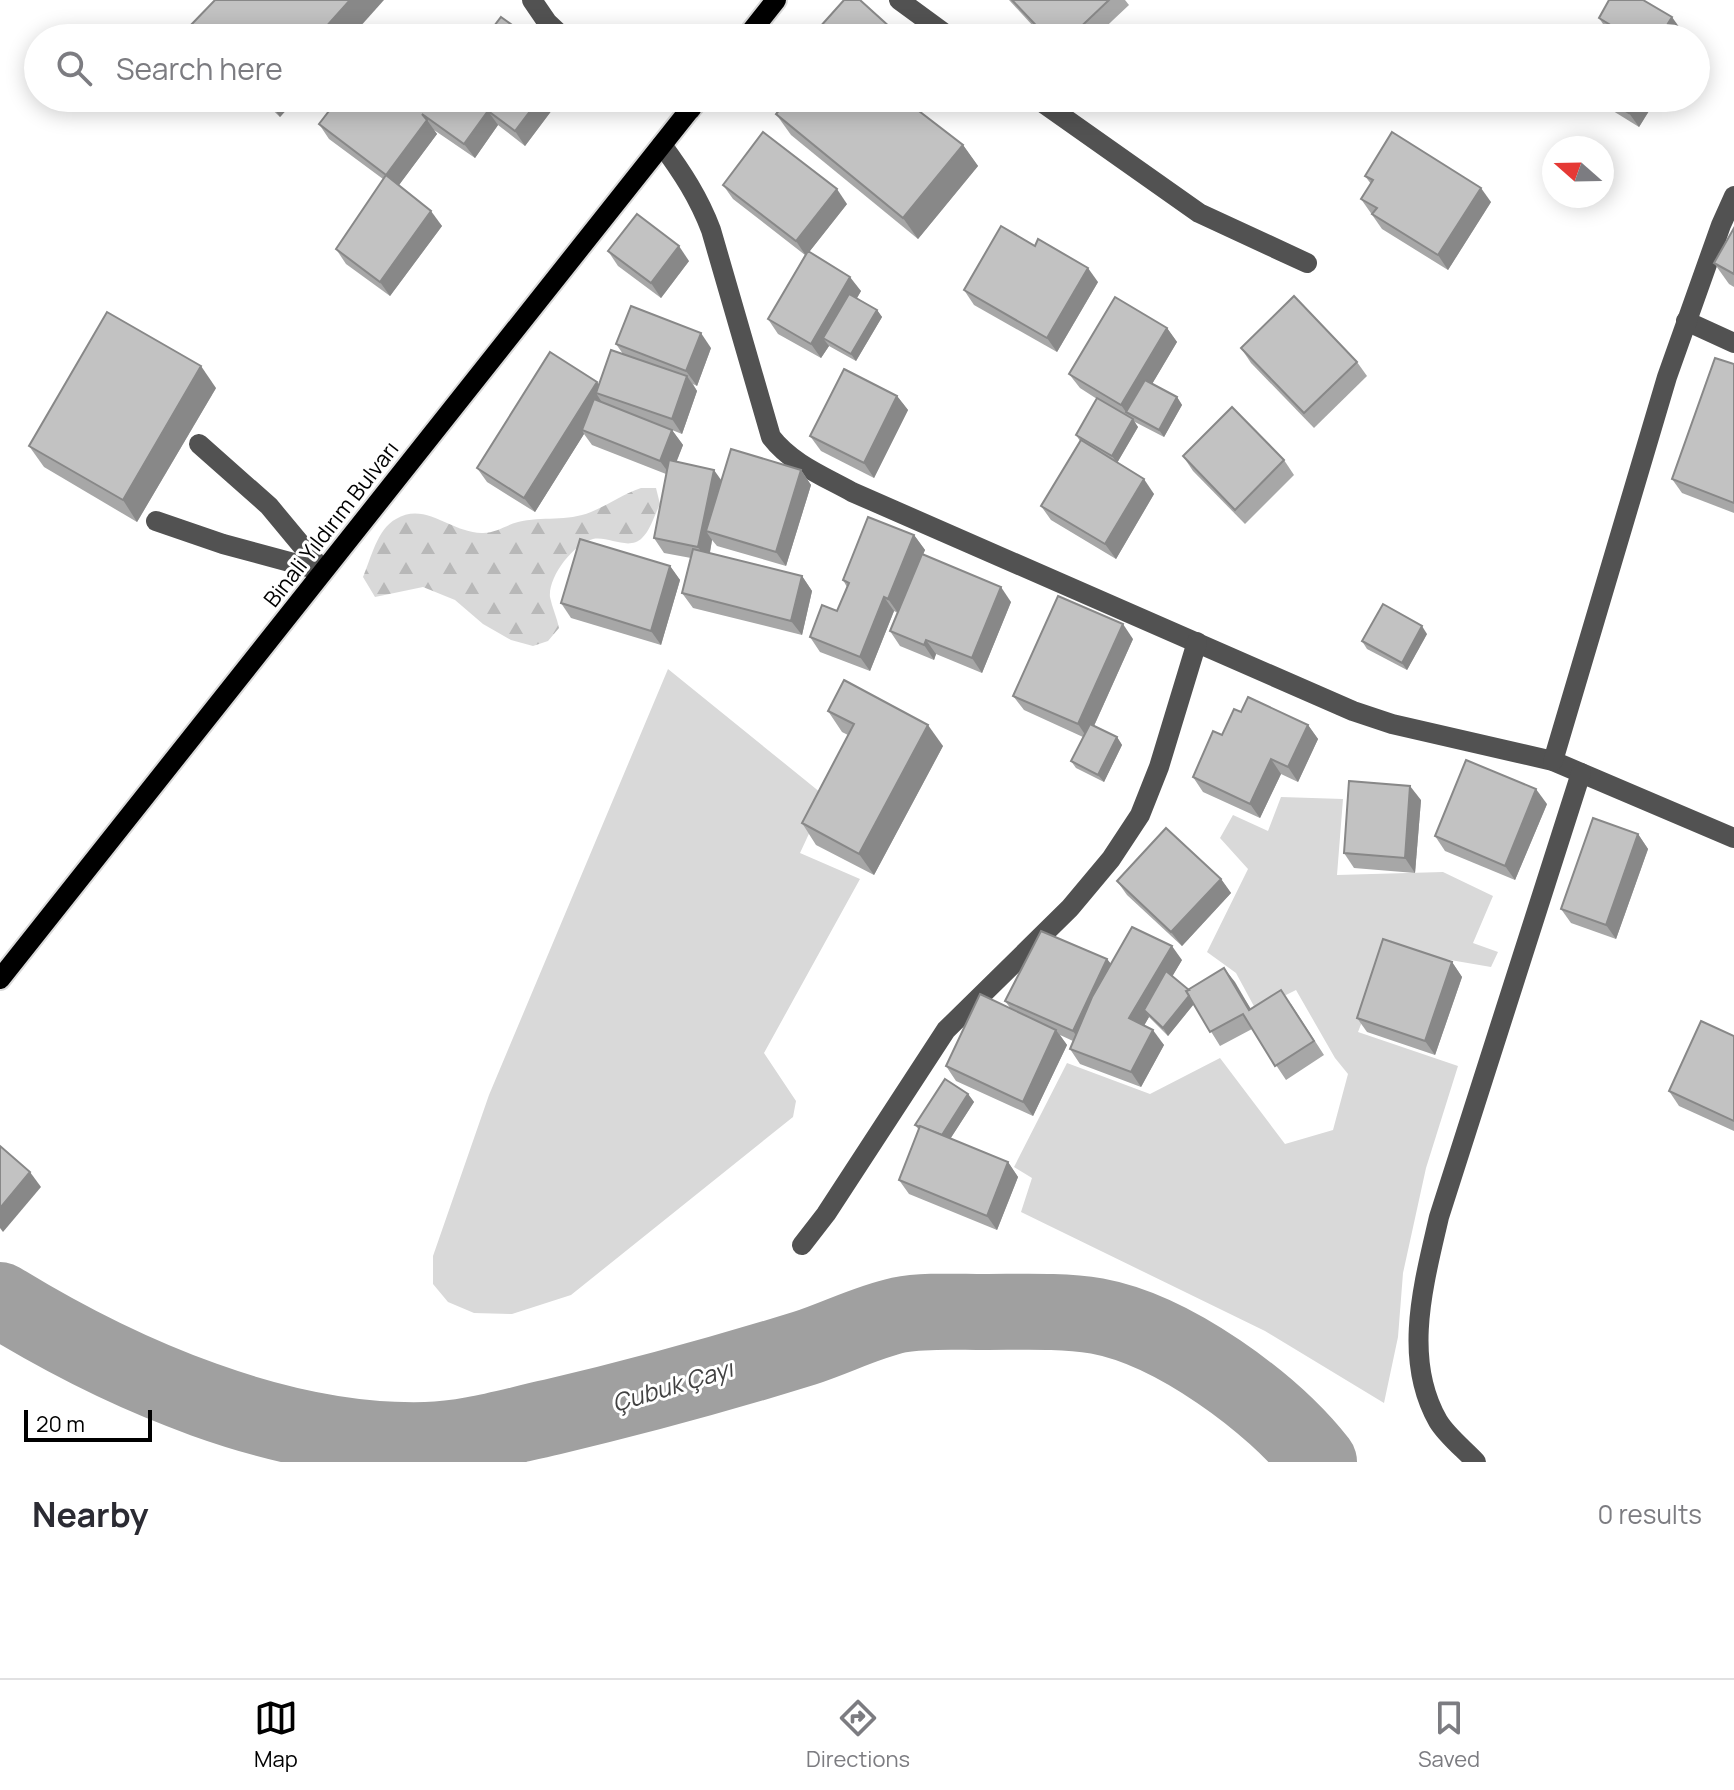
<!DOCTYPE html>
<html lang="en">
<head>
<meta charset="utf-8">
<style>
	:root { --surface:#fff; --page:#f2f2f3; --text:#2b2b33; --muted:#7c7c81; --line:#e1e1e2; --accent:#000 }
	body { margin:0; font-family:Manrope,sans-serif; background:var(--page); color:var(--text) }
	.compass { position:absolute; left:1542px; top:136px; width:72px; height:72px; border-radius:50%; background:var(--surface); box-shadow:0 4px 20px #0003; rotate:290deg }
	.scale { position:absolute; left:24px; bottom:20px; width:128px; box-sizing:border-box; padding-left:8px; border:4px solid #000; border-top:0; font-size:22px; line-height:28px; white-space:nowrap; color:#000; -webkit-text-stroke:6px #fff; paint-order:stroke }
	.list { margin:0; padding:0; list-style:none }
	h2 { display:flex; justify-content:space-between; align-items:center; height:104px; margin:0; padding:0 32px; font-size:34px }
	h2 small { font-size:26px; font-weight:400; color:var(--muted) }
	.icon { flex:none; width:44px; height:44px; fill:none; stroke:currentColor; stroke-width:2; stroke-linecap:round; stroke-linejoin:round }
	.map { position:relative; flex:none; width:1734px; height:1462px; overflow:hidden }
	.search { position:absolute; background:var(--surface); box-shadow:0 4px 20px #0003; left:24px; right:24px; top:24px; height:88px; display:flex; align-items:center; gap:20px; box-sizing:border-box; padding:0 28px; border-radius:44px; color:var(--muted); font-size:30px }
	.sheet { height:216px; background:var(--surface) }
	nav { display:flex; justify-content:space-around; align-items:center; box-sizing:border-box; height:112px; border-top:2px solid var(--line); background:var(--surface); font-size:22px; color:var(--muted) }
	nav a { display:grid; justify-items:center; gap:4px }
	nav .on { color:var(--accent) }
	.map>svg:first-child { display:block }
	.forest { fill:url(#forest-firs) }
	.garden { fill:#d9d9d9 }
	.lines { fill:none; stroke-linecap:round; stroke-linejoin:round }
	.river { stroke:#a0a0a0; stroke-width:76 }
	.major-casing { stroke:#dbdbdb; stroke-width:24 }
	.minor { stroke:#525252; stroke-width:20 }
	.major { stroke:#000; stroke-width:20 }
	.wall { fill:#a7a7a7 }
	.shaded-wall { fill:#888 }
	.building { fill:#c2c2c2; stroke:#888; stroke-width:2 }
	.labels { text-anchor:middle; dominant-baseline:central; stroke-width:6; stroke-linejoin:round; paint-order:stroke }
	.street-label { font-size:22px; fill:#000; stroke:#fff }
	.water-label { font-size:24px; font-style:italic; fill:#414141; stroke:#fff }
</style>
</head>
<body>
<div class="map">
<svg width="1734" height="1462" viewBox="0 0 1734 1462">
	<defs>
		<pattern id="forest-firs" width="22" height="20" patternUnits="userSpaceOnUse" patternTransform="scale(2)"><rect width="22" height="20" fill="#d9d9d9"/><path d="M5 1l3.5 6h-7zM16 11l3.5 6h-7z" fill="#b8b8b8"/></pattern>
	</defs>
	<rect width="100%" height="100%" fill="#fff"/>
	<path class="forest" d="M641,488H656L660,504C655,514 650,531 642,538C629,551 609,536 593,539C573,544 548,577 550,597C552,607 557,618 559,628L548,641L533,646L511,640L483,624L455,600L423,587L375,597L363,577C371,559 377,529 396,519C426,501 452,534 483,533C496,533 506,525 518,522C542,516 567,522 591,512C608,505 623,494 641,488Z"/>
	<g class="garden">
		<polygon points="668,669 826,797 800,853 860,879 764,1053 796,1101 793,1117 571,1295 512,1314 474,1313 448,1302 433,1284 433,1256 489,1095"/>
		<polygon points="1281,797 1343,799 1337,875 1443,872 1493,896 1473,943 1498,952 1491,967 1427,956 1392,946 1358,1032 1458,1066 1426,1168 1403,1273 1398,1337 1384,1403 1265,1331 1021,1212 1032,1178 1014,1167 1067,1063 1150,1094 1220,1058 1285,1144 1333,1130 1348,1074 1335,1058 1296,990 1256,1010 1236,973 1207,952 1248,869 1220,838 1233,815 1268,831"/>
	</g>
	<g class="lines">
		<path class="river" d="M0,1300C122,1375 280,1444 426,1440C469,1439 510,1426 552,1417C637,1397 721,1374 805,1348C836,1338 867,1322 899,1315C925,1310 957,1312 984,1312C1022,1312 1060,1310 1097,1316C1173,1330 1272,1402 1319,1462"/>
		<defs>
			<g id="major">
				<polyline points="746,38 776,0"/>
				<polyline points="0,979 699,98"/>
			</g>
		</defs>
		<use href="#major" class="major-casing"/>
		<g class="minor">
			<polyline points="532,0 547,22 564,38"/>
			<polyline points="899,0 951,38"/>
			<polyline points="670,98 691,109"/>
			<polyline points="1036,98 1199,213 1307,263"/>
			<path d="M662,145C682,172 699,198 711,230L771,437C792,464 823,476 852,492L1353,711L1392,724L1553,761L1734,838"/>
			<polyline points="1686,321 1734,343"/>
			<polyline points="199,444 269,506 323,571"/>
			<polyline points="156,521 223,544 323,571"/>
			<polyline points="1553,761 1667,377 1721,225 1734,196"/>
			<polyline points="802,1245 826,1214 946,1030 1070,908 1111,859 1140,815 1159,767 1197,642"/>
			<path d="M1476,1462C1464,1449 1447,1436 1438,1421C1402,1358 1424,1283 1439,1217L1581,773"/>
		</g>
		<use href="#major" class="major"/>
	</g>
	<g class="wall">
		<polygon points="1009,0 1125,0 1129,5 1094,38 1044,38"/>
		<polygon points="1599,18 1682,31 1678,38 1617,38 1609,33"/>
		<polygon points="260,98 297,98 280,117"/>
		<polygon points="339,98 561,98 525,146 498,125 475,158 434,130 437,134 399,185 442,226 390,296 346,264 336,249 383,179 329,139 319,124"/>
		<polygon points="1592,98 1657,98 1639,127"/>
		<polygon points="776,114 963,145 978,166 918,239 791,135"/>
		<polygon points="1365,176 1491,202 1448,270 1382,229 1361,199 1371,184"/>
		<polygon points="723,185 847,204 809,252 861,291 857,298 877,310 882,317 856,361 829,346 821,358 778,334 768,319 805,255 733,199"/>
		<polygon points="1734,228 1734,287 1729,284 1714,263"/>
		<polygon points="608,251 689,261 661,298 618,266"/>
		<polygon points="1098,282 1057,352 974,305 964,290"/>
		<polygon points="1167,328 1177,342 1152,384 1177,397 1182,405 1164,437 1133,421 1138,427 1117,463 1154,494 1116,559 1051,520 1041,506 1080,441 1076,435 1097,399 1080,388 1069,374"/>
		<polygon points="616,344 711,348 697,386 693,384 697,391 682,434 672,430 683,445 676,462 722,481 801,470 811,485 786,566 717,546 712,540 710,553 802,576 812,591 802,635 693,608 682,593 691,558 664,553 654,538 666,474 592,445 584,434 535,512 487,482 477,468 599,384 623,354"/>
		<polygon points="1241,348 1357,362 1367,376 1314,428 1251,363"/>
		<polygon points="1734,364 1734,513 1682,493 1672,479"/>
		<polygon points="216,388 137,522 44,467 29,446"/>
		<polygon points="897,396 908,410 874,478 821,451 810,436"/>
		<polygon points="1183,456 1284,460 1294,475 1245,524 1193,471"/>
		<polygon points="914,535 925,550 923,554 1011,602 982,673 936,654 934,660 900,646 890,631 898,613 894,611 870,671 820,652 810,637 837,611 847,587 843,580"/>
		<polygon points="670,566 680,580 661,645 571,618 561,603"/>
		<polygon points="1427,634 1407,670 1367,649 1362,641"/>
		<polygon points="1133,639 1094,726 1117,737 1122,745 1104,782 1076,768 1071,761 1083,737 1024,710 1013,696"/>
		<polygon points="828,711 943,746 874,875 816,845 802,823 848,735 842,732"/>
		<polygon points="1241,712 1308,725 1318,739 1298,782 1281,774 1260,818 1203,792 1193,777 1222,735"/>
		<polygon points="1421,800 1415,873 1354,868 1344,853"/>
		<polygon points="1547,804 1515,880 1445,851 1435,836"/>
		<polygon points="1638,834 1648,849 1616,939 1571,923 1561,909"/>
		<polygon points="1221,879 1231,893 1182,946 1127,895 1117,881"/>
		<polygon points="1107,959 1111,964 1182,960 1172,976 1189,990 1224,968 1251,1009 1291,1004 1324,1055 1286,1080 1252,1029 1220,1046 1194,1004 1168,1036 1149,1017 1144,1025 1164,1045 1141,1087 1080,1064 1070,1049 1073,1041 1060,1035 1067,1045 1033,1116 956,1081 946,1066 1011,1009 1005,1001"/>
		<polygon points="1452,962 1462,977 1435,1055 1367,1032 1357,1018"/>
		<polygon points="1734,1036 1734,1131 1679,1106 1669,1091"/>
		<polygon points="968,1094 974,1102 950,1139 1008,1162 1018,1177 997,1230 909,1194 899,1180 919,1130 915,1125"/>
	</g>
	<g class="shaded-wall">
		<polygon points="350,0 384,0 350,38 316,38"/>
		<polygon points="1672,17 1682,31 1678,38 1659,38"/>
		<polygon points="267,98 297,98 280,117"/>
		<polygon points="540,98 561,98 525,146 515,131"/>
		<polygon points="1638,98 1657,98 1639,127 1629,113"/>
		<polygon points="488,111 498,125 475,158 464,144"/>
		<polygon points="427,120 437,134 396,189 386,175"/>
		<polygon points="963,145 978,166 918,239 903,218"/>
		<polygon points="1481,188 1491,202 1448,270 1438,255"/>
		<polygon points="837,189 847,204 806,256 796,241"/>
		<polygon points="431,211 442,226 390,296 380,282"/>
		<polygon points="679,246 689,261 661,298 651,283"/>
		<polygon points="1088,268 1098,282 1057,352 1047,338"/>
		<polygon points="850,277 861,291 831,342 823,338 829,346 821,358 811,344"/>
		<polygon points="877,310 882,317 856,361 851,354"/>
		<polygon points="1167,328 1177,342 1133,416 1126,412 1121,405"/>
		<polygon points="701,333 711,348 697,386 686,371"/>
		<polygon points="201,366 216,388 137,522 123,500"/>
		<polygon points="687,376 697,391 682,434 672,419"/>
		<polygon points="597,382 608,397 596,393 603,404 582,430 584,434 535,512 524,498"/>
		<polygon points="897,396 908,410 874,478 864,463"/>
		<polygon points="1177,397 1182,405 1164,437 1159,430"/>
		<polygon points="1133,419 1138,427 1117,463 1112,456"/>
		<polygon points="672,430 683,445 671,476 660,461"/>
		<polygon points="714,470 724,484 706,531 712,540 708,562 698,547"/>
		<polygon points="801,470 811,485 786,566 776,552"/>
		<polygon points="1144,479 1154,494 1116,559 1105,544"/>
		<polygon points="914,535 925,550 898,613 888,599"/>
		<polygon points="670,566 680,580 661,645 651,631"/>
		<polygon points="802,576 812,591 802,635 791,621"/>
		<polygon points="1001,587 1011,602 982,673 972,658"/>
		<polygon points="884,597 894,611 870,671 860,657"/>
		<polygon points="1123,624 1133,639 1088,739 1078,724"/>
		<polygon points="1422,626 1427,634 1407,670 1402,663"/>
		<polygon points="926,640 936,654 934,660 924,645"/>
		<polygon points="928,725 943,746 874,875 859,854"/>
		<polygon points="1308,725 1318,739 1298,782 1288,767"/>
		<polygon points="1117,737 1122,745 1104,782 1098,775"/>
		<polygon points="1271,759 1281,774 1260,818 1250,804"/>
		<polygon points="1410,786 1421,800 1415,873 1405,858"/>
		<polygon points="1536,789 1547,804 1515,880 1505,866"/>
		<polygon points="1638,834 1648,849 1616,939 1606,925"/>
		<polygon points="1221,879 1231,893 1182,946 1171,932"/>
		<polygon points="1172,946 1182,960 1149,1016 1144,1010 1149,1017 1140,1033 1129,1018"/>
		<polygon points="1107,959 1118,973 1083,1046 1073,1031"/>
		<polygon points="1452,962 1462,977 1435,1055 1425,1041"/>
		<polygon points="1224,968 1235,982 1260,1025 1249,1010"/>
		<polygon points="1192,993 1197,1000 1168,1036 1163,1028"/>
		<polygon points="1056,1030 1067,1045 1033,1116 1023,1102"/>
		<polygon points="1153,1030 1164,1045 1141,1087 1131,1072"/>
		<polygon points="968,1094 974,1102 945,1147 939,1139"/>
		<polygon points="1008,1162 1018,1177 997,1230 987,1216"/>
		<polygon points="30,1172 41,1187 3,1232 0,1228 0,1208"/>
	</g>
	<g class="building">
		<polygon points="215,0 350,0 316,38 202,38 189,27"/>
		<polygon points="844,0 860,0 902,38 830,38 819,28"/>
		<polygon points="1012,0 1109,0 1069,38 1048,38"/>
		<polygon points="1609,0 1643,0 1672,17 1659,38 1632,38 1599,18"/>
		<polygon points="501,17 530,38 485,38"/>
		<polygon points="339,98 540,98 515,131 488,111 464,144 422,114 427,120 386,175 431,211 380,282 336,249 386,175 319,124"/>
		<polygon points="789,98 902,98 963,145 903,218 776,114"/>
		<polygon points="1605,98 1638,98 1629,113"/>
		<polygon points="763,132 837,189 796,241 723,185"/>
		<polygon points="1392,132 1481,188 1438,255 1372,214 1377,208 1361,199 1373,180 1365,176"/>
		<polygon points="637,214 679,246 651,283 608,251"/>
		<polygon points="1001,226 1035,246 1038,239 1088,268 1047,338 964,290"/>
		<polygon points="1734,228 1734,274 1714,263"/>
		<polygon points="808,251 850,277 811,344 768,319"/>
		<polygon points="849,294 877,310 851,354 823,338"/>
		<polygon points="1294,296 1357,362 1304,413 1241,348"/>
		<polygon points="1115,297 1167,328 1121,405 1069,374"/>
		<polygon points="631,306 701,333 686,371 616,344"/>
		<polygon points="107,312 201,366 123,500 29,446"/>
		<polygon points="611,350 687,376 672,419 596,393"/>
		<polygon points="550,352 597,382 524,498 477,468"/>
		<polygon points="1715,358 1734,364 1734,503 1672,479"/>
		<polygon points="844,369 897,396 864,463 810,436"/>
		<polygon points="1145,380 1177,397 1159,430 1126,412"/>
		<polygon points="1097,398 1133,419 1112,456 1076,435"/>
		<polygon points="594,399 672,430 660,461 582,430"/>
		<polygon points="1232,407 1284,460 1235,510 1183,456"/>
		<polygon points="1081,440 1144,479 1105,544 1041,506"/>
		<polygon points="731,449 801,470 776,552 706,531"/>
		<polygon points="669,460 714,470 698,547 654,538"/>
		<polygon points="868,517 914,535 888,599 884,597 860,657 810,637 822,605 837,611 849,583 843,580"/>
		<polygon points="580,539 670,566 651,631 561,603"/>
		<polygon points="693,549 802,576 791,621 682,593"/>
		<polygon points="922,554 1001,587 972,658 926,640 924,645 890,631"/>
		<polygon points="1058,596 1123,624 1078,724 1013,696"/>
		<polygon points="1383,604 1422,626 1402,663 1362,641"/>
		<polygon points="844,680 928,725 859,854 802,823 854,724 828,711"/>
		<polygon points="1248,697 1308,725 1288,767 1271,759 1250,804 1193,777 1213,731 1222,735 1234,709 1241,712"/>
		<polygon points="1090,724 1117,737 1098,775 1071,761"/>
		<polygon points="1466,760 1536,789 1505,866 1435,836"/>
		<polygon points="1349,781 1410,786 1405,858 1344,853"/>
		<polygon points="1593,818 1638,834 1606,925 1561,909"/>
		<polygon points="1166,828 1221,879 1171,932 1117,881"/>
		<polygon points="1132,927 1172,946 1129,1018 1153,1030 1131,1072 1070,1049 1092,997"/>
		<polygon points="1041,931 1107,959 1073,1031 1005,1001"/>
		<polygon points="1383,939 1452,962 1425,1041 1357,1018"/>
		<polygon points="1224,968 1249,1010 1281,990 1314,1041 1275,1066 1243,1014 1210,1032 1186,991"/>
		<polygon points="1166,971 1189,990 1186,991 1189,996 1163,1028 1144,1010"/>
		<polygon points="980,994 1056,1030 1023,1102 946,1066"/>
		<polygon points="1701,1021 1734,1036 1734,1121 1669,1091"/>
		<polygon points="945,1079 968,1094 942,1135 915,1125"/>
		<polygon points="920,1126 1008,1162 987,1216 899,1180"/>
		<polygon points="0,1146 30,1172 0,1208"/>
	</g>
	<g class="labels">
		<g class="street-label">
			<text transform="translate(331 524) rotate(-52)">Binali Yıldırım Bulvarı</text>
		</g>
		<g class="water-label">
			<text transform="translate(672 1385) rotate(-17)">Çubuk Çayı</text>
		</g>
	</g>
</svg>
<svg class="compass" viewBox="-18 -18 36 36"><path d="M0-13l5 13h-10z" fill="#e53935"/><path d="M0 13l5-13h-10z" fill="#7c7c81"/></svg>
<div class="scale">20 m</div>
<div class="search"><svg class="icon" aria-label="search" viewBox="0 0 24 24"><circle cx="10" cy="10" r="6"/><path d="M15 15l6 6"/></svg>Search here</div>
</div>
<section class="sheet">
<h2>Nearby<small>0 results</small></h2>
<ul class="list">
</ul>
</section>
<nav>
<a class="on"><svg class="icon" aria-label="map" viewBox="0 0 24 24"><path d="M3 6l6-2 6 2 6-2v14l-6 2-6-2-6 2zM9 4v14M15 6v14"/></svg>Map</a>
<a><svg class="icon" aria-label="directions" viewBox="0 0 24 24"><path d="M12 3l9 9-9 9-9-9zM9 14v-3h6M13 9l2 2-2 2"/></svg>Directions</a>
<a><svg class="icon" aria-label="saved" viewBox="0 0 24 24"><path d="M7 4h10v16l-5-4-5 4z"/></svg>Saved</a>
</nav>
</body>
</html>
